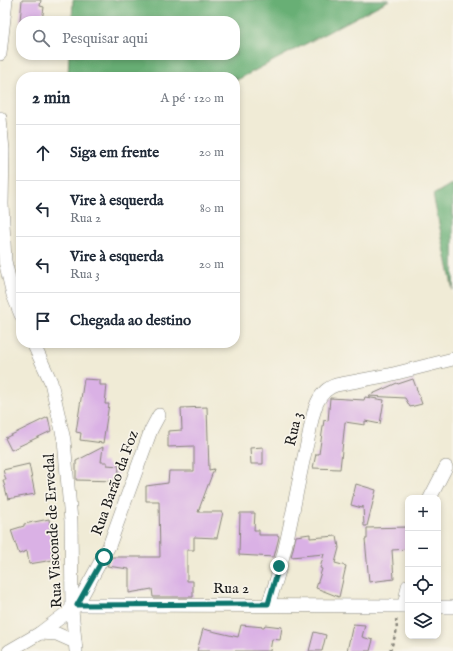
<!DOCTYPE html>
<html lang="pt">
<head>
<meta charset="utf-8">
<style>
	:root { --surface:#fff; --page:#f6f6f7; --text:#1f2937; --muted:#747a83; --line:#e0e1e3 }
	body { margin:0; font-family:"IM FELL English",serif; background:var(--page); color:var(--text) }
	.controls { position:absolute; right:12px; bottom:12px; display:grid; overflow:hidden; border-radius:8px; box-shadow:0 2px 6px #0003 }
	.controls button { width:36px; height:36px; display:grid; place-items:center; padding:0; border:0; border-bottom:1px solid var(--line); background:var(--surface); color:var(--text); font:20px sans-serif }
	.stop { position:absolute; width:12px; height:12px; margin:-9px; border:3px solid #0f766e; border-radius:50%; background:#fff }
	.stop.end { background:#0f766e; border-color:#fff; box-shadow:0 1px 4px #0008 }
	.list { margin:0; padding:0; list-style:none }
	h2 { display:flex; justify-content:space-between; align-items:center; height:52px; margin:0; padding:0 16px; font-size:17px }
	h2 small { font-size:13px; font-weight:400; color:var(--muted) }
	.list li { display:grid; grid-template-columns:26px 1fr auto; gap:12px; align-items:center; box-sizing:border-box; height:56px; padding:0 16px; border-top:1px solid var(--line) }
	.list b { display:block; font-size:15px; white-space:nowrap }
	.list p { margin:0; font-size:13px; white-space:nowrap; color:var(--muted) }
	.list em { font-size:13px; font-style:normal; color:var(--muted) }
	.icon { flex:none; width:22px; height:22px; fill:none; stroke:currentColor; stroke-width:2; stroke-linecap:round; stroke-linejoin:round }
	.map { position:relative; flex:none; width:453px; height:651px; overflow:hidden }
	.search { position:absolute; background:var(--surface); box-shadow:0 2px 6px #0003; left:16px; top:16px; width:224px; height:44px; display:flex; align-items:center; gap:10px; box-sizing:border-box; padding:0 14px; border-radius:16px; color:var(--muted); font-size:15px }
	.panel { position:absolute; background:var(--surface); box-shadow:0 2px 6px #0003; left:16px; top:72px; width:224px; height:276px; border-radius:16px }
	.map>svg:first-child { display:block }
	.forest { fill:#68af74; stroke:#426648 }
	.building { fill:#dab1e5 }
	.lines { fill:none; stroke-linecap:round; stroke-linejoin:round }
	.street-casing { stroke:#868479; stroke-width:14 }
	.path { stroke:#868479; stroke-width:2.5; stroke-dasharray:3 3; stroke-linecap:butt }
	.street { stroke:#fff; stroke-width:13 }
	.route { stroke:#0f766e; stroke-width:5 }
	.labels { text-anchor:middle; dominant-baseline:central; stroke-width:3.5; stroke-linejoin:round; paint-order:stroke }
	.street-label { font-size:15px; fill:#1c1c1c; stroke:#f7f3e8 }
</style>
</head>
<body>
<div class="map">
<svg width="453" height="651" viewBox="0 0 453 651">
	<rect width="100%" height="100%" fill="#f7f3e8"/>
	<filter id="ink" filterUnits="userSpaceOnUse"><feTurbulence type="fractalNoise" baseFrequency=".025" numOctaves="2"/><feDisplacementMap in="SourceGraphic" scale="8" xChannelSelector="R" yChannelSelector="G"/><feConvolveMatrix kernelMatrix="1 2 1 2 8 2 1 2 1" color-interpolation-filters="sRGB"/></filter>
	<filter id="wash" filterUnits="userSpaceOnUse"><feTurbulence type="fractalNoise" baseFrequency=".012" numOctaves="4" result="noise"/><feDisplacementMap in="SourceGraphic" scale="16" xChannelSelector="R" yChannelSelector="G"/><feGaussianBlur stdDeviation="0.9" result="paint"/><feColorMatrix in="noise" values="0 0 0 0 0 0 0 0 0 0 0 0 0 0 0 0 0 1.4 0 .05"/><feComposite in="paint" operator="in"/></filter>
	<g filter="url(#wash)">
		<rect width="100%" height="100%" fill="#f0ebd6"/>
		<g class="forest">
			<polygon points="73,0 389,0 235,81 235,77 68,77 69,55 235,55 235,21 72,21"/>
			<polygon points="453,183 453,290 433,195"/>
		</g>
		<g id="blocks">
			<g class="building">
				<polygon points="22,0 41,0 40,6 44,7 42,21 20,21"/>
				<polygon points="84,379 100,380 100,385 107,385 105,404 109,404 103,443 80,440 81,433 76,432"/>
				<polygon points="413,379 422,404 410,407 405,398 368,396 397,383 398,384"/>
				<polygon points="365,397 384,400 380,424 365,421 365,425 345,422 340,469 313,468 316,454 319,454 324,420 328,421 330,398 364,400"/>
				<polygon points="207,407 209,470 214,469 198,512 223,512 217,538 194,537 194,550 187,550 187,581 193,581 193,597 153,597 152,589 129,593 129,569 107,566 112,557 160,557 159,501 146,501 146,486 168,483 169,471 194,471 194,446 168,447 168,431 182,430 181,408"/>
				<polygon points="48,417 51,431 11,450 5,438"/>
				<polygon points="103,447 101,462 107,462 107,465 119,466 118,481 76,480 76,461"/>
				<polygon points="263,447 263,464 251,464 250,448"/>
				<polygon points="29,464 35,494 8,499 3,480 6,480 3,470"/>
				<polygon points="356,484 376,490 367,526 364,526 363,506 362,508 351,505"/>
				<polygon points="240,513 255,513 254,530 259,530 259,535 278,535 279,537 274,557 239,555"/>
				<polygon points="49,519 53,544 56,544 59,559 29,564 27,551 19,554 11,530 24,526 24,524"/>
				<polygon points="408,527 408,549 392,550 394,579 369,582 365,539 367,539 367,528"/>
				<polygon points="310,534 310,538 337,536 339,548 335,563 346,566 339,597 316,588 322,569 320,568 324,554 291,557 296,536"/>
				<polygon points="353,624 365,625 362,637 373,640 370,651 347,651"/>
				<polygon points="241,625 264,627 265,625 282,627 280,640 272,639 270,651 197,651 203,629 238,637"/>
				<polygon points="314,632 326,635 322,651 309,651"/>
			</g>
		</g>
	</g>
	<g filter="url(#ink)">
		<use href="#blocks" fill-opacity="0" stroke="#868479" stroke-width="1"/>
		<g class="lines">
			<defs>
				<g id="street">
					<polyline points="0,54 6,0"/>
					<polyline points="0,118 3,150 2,204 5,261 13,295 21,315"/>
					<polyline points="33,343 51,382 64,440 71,521 72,610 76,651"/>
					<polyline points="430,498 446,467"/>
					<path d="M268,604C287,556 294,499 306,448C310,433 311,417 317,403C321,394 326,388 336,385L389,375L453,359"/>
					<polyline points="77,605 408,606"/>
					<polyline points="404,606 408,586"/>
					<polyline points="438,607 453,607"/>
					<polyline points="40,633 57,634 75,642"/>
					<polyline points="9,651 40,633 77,605 109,546 151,430 159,415"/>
				</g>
			</defs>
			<use href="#street" class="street-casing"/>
			<polyline class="path" points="390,651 397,630 396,618"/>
			<use href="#street" class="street"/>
		</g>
	</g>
	<g class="lines" filter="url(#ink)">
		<polyline class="route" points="104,557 77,605 268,604 279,566"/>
	</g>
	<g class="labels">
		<g class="street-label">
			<text transform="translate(294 429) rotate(-77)">Rua 3</text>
			<text transform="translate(115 483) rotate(-70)">Rua Barão da Foz</text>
			<text transform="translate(53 531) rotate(-93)">Rua Visconde de Ervedal</text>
			<text x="231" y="588">Rua 2</text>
		</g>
	</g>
</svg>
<div class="controls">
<button>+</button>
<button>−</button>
<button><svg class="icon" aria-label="locate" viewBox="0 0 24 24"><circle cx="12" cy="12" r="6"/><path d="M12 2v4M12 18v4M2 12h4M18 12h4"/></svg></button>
<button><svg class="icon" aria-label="layers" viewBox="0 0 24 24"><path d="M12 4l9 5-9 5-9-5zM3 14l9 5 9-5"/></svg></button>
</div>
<div class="stop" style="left:104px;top:557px"></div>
<div class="stop end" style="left:279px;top:566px"></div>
<div class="search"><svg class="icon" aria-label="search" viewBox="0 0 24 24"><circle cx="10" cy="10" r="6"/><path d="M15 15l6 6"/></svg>Pesquisar aqui</div>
<section class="panel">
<h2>2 min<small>A pé · 120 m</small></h2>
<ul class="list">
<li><svg class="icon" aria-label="ahead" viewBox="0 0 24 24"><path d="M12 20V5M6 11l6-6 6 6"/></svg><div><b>Siga em frente</b></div><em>20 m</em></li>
<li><svg class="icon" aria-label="left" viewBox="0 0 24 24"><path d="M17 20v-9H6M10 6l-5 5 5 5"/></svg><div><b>Vire à esquerda</b><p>Rua 2</p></div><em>80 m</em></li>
<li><svg class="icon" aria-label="left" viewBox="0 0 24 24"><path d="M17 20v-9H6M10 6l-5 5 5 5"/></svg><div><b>Vire à esquerda</b><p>Rua 3</p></div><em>20 m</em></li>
<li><svg class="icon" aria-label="arrive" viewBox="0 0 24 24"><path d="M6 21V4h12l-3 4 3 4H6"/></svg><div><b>Chegada ao destino</b></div></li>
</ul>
</section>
</div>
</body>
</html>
